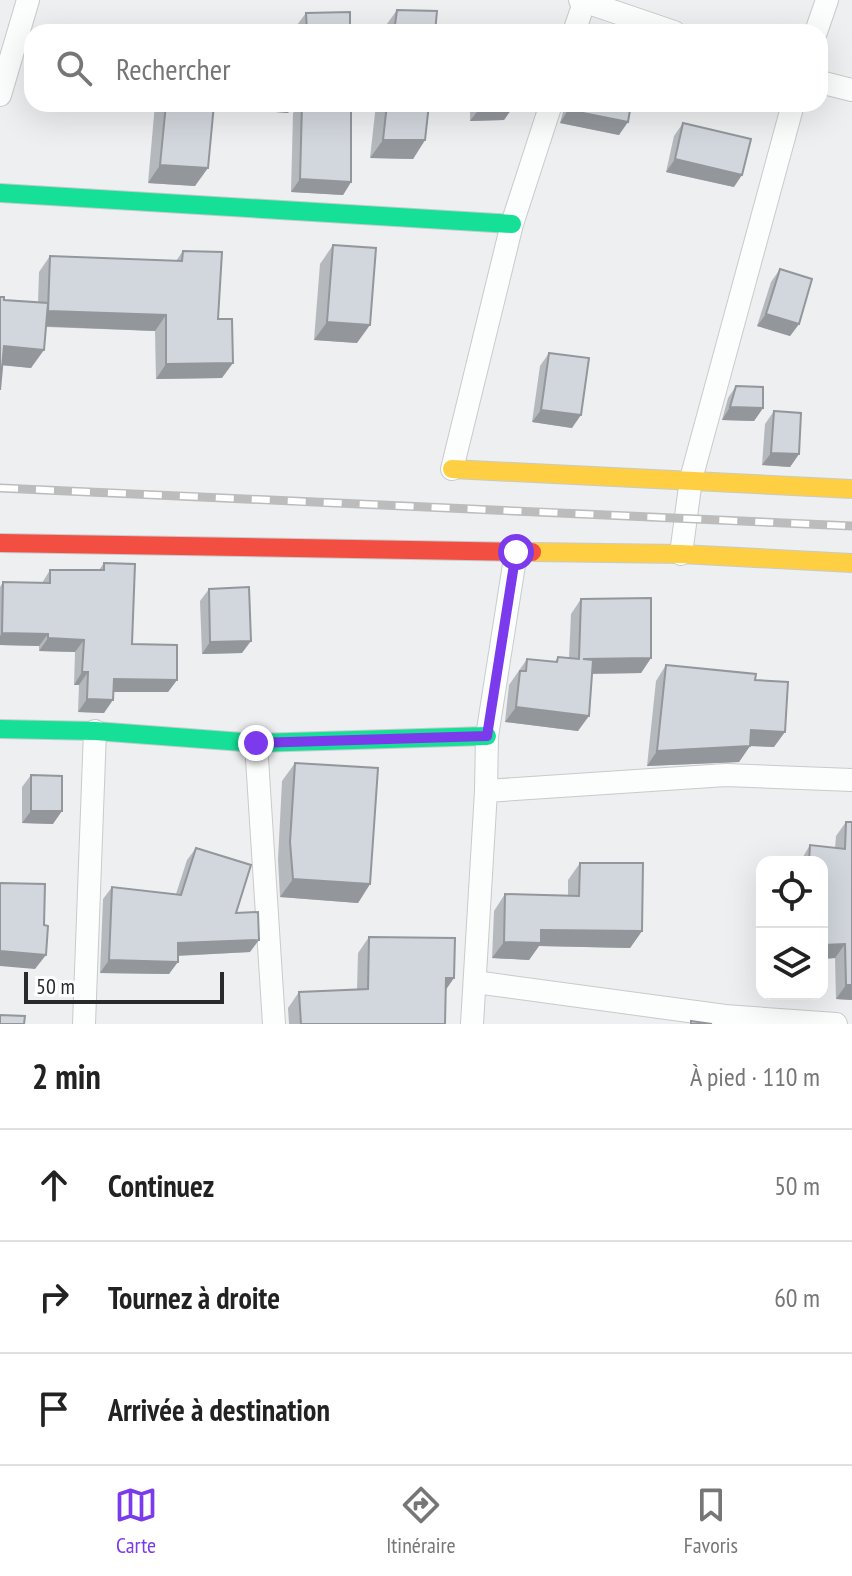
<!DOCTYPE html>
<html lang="fr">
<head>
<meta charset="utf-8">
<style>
	:root { --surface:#fff; --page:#f2f2f2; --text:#222; --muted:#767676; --line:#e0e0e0; --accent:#7c3aed }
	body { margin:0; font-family:"PT Sans Narrow",sans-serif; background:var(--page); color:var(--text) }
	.controls { position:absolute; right:24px; bottom:24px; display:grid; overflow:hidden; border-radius:16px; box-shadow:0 8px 32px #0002 }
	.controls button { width:72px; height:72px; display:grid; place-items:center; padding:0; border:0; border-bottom:2px solid var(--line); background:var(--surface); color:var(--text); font:40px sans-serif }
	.scale { position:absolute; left:24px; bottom:20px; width:200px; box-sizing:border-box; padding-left:8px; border:4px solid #282a2b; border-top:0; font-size:22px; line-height:28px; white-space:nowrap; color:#282a2b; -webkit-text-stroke:6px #fff; paint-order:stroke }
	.stop { position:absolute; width:24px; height:24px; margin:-18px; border:6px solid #7c3aed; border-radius:50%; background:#fff }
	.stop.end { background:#7c3aed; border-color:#fff; box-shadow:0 2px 8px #0008 }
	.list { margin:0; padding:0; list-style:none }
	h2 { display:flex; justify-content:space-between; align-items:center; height:104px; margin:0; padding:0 32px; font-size:34px }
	h2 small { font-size:26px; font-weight:400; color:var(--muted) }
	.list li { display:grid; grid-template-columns:52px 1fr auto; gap:24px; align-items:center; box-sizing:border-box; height:112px; padding:0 32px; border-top:2px solid var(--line) }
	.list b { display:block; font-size:30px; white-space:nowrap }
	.list em { font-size:26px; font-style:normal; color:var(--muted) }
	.icon { flex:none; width:44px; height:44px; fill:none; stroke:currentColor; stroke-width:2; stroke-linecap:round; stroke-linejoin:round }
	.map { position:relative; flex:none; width:852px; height:1024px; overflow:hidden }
	.search { position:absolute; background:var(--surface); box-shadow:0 8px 32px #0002; left:24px; right:24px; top:24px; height:88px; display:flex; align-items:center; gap:20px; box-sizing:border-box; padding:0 28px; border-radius:24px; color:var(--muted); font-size:30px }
	.sheet { height:440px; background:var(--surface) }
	nav { display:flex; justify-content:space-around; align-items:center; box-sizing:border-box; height:112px; border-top:2px solid var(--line); background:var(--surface); font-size:22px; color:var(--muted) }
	nav a { display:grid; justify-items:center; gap:4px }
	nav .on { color:var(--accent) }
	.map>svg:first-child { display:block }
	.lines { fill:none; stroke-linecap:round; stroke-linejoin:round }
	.street-casing { stroke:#c8cacb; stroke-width:24 }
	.fast-casing { stroke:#c8cacb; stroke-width:20 }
	.slow-casing { stroke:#c8cacb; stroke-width:20 }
	.jam-casing { stroke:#c8cacb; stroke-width:20 }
	.street { stroke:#fcfdfd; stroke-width:22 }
	.fast { stroke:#16e098; stroke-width:18 }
	.slow { stroke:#ffcf43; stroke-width:18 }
	.jam { stroke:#f24e42; stroke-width:18 }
	.rail-casing { stroke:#bcbcbd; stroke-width:9 }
	.rail { stroke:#fff; stroke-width:6; stroke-dasharray:18; stroke-linecap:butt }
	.wall { fill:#b5b9be }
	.shaded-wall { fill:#93969b }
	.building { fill:#d2d7dd; stroke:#93969b; stroke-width:2 }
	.route { stroke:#7c3aed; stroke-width:10 }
</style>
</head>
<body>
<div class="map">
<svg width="852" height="1024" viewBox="0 0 852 1024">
	<rect width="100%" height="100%" fill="#edeff1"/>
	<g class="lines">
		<defs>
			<g id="street">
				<polyline points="580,0 674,32"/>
				<polyline points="574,32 585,0"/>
				<polyline points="816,32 827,0"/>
				<polyline points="820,82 852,90"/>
				<polyline points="0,95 28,0"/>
				<polyline points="452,469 512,224 551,104"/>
				<polyline points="681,554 691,479 793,104"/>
				<polyline points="256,743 274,1024"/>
				<polyline points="486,791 726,775 852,780"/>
				<polyline points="475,982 725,1016 836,1024"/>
				<polyline points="84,1024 95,731"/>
				<polyline points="472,1024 486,791 487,736 516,552"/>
			</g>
			<g id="fast">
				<polyline points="0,193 512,224"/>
				<polyline points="0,729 95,731 256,743 487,736"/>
			</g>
			<g id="slow">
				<polyline points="452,469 852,489"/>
				<polyline points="532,552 681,554 852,563"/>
			</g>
			<polyline id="jam" points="0,543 532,552"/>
		</defs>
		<use href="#street" class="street-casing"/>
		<use href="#fast" class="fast-casing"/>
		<use href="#slow" class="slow-casing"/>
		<use href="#jam" class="jam-casing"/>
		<use href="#street" class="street"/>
		<use href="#fast" class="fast"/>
		<use href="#slow" class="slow"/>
		<use href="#jam" class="jam"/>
		<defs>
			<polyline id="rail" points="0,488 852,526"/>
		</defs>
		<use href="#rail" class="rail-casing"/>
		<use href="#rail" class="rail"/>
	</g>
	<g class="wall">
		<polygon points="397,10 435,32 383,32 384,28"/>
		<polygon points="306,13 350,32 298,32 297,25"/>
		<polygon points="155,104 294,104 288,113 214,107 195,186 148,183"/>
		<polygon points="300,104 351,104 351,182 343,195 291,192 293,113"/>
		<polygon points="376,104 429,104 425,140 413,159 370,158"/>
		<polygon points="470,104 513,104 513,107 504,120 470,121"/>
		<polygon points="564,104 631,104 619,135 560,123 564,108"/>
		<polygon points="683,123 734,187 666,172 674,136"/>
		<polygon points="333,245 357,343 314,340 320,264"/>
		<polygon points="183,251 218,319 222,378 156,379 155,331 46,327 31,368 2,365 4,300 38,302 39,272 50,256 176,261"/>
		<polygon points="780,269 799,324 790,336 757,326 771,282"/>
		<polygon points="549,353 572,428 532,422 540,366"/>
		<polygon points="736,386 763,408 754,421 722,420 728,398"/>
		<polygon points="774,411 799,454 790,467 762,465 765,424"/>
		<polygon points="104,563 132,644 177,680 168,692 113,692 104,713 78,712 79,685 74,685 75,652 39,651 39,646 0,645 0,587 3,582 42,583 50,570 99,570"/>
		<polygon points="209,589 242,653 202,654 200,601"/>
		<polygon points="581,599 651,658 641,673 592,674 578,731 505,722 509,685 527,659 555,662 558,657 569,658 571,614"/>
		<polygon points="666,665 774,747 750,746 739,762 647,766 656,681"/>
		<polygon points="295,763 370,884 358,903 280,897 278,860 282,781"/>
		<polygon points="31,775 53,824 22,823 22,787"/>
		<polygon points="846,822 852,822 852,1000 836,999 835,958 822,959 822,862 800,862 810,845 835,848 836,836"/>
		<polygon points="196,848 236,913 250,952 178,956 169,974 100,973 103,899 112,887 176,894 187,860"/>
		<polygon points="580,863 642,931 630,948 539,946 529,960 492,958 494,911 505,894 568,895 568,880"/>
		<polygon points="369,937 446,990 445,1024 289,1024 288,1008 299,992 357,990 358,953"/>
	</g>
	<g class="shaded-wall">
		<polygon points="212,104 294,104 288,113 211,107"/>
		<polygon points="513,107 504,120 470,121 479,109"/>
		<polygon points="568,110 628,122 619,135 560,123"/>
		<polygon points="383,140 425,140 413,159 370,158"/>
		<polygon points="675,159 742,175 734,187 666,172"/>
		<polygon points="160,165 208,168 195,186 148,183"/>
		<polygon points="300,179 351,182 343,195 291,192"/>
		<polygon points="48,311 166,315 155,331 37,326"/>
		<polygon points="766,314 799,324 790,336 757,326"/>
		<polygon points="327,322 370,325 357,343 314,340"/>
		<polygon points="4,346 44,350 31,368 0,365"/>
		<polygon points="233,363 222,378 156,379 166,364"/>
		<polygon points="730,407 763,408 754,421 722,420"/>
		<polygon points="541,410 581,415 572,428 532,422"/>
		<polygon points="771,453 799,454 790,467 762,465"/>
		<polygon points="2,633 48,634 39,646 0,645 0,636"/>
		<polygon points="48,638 84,640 75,652 39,651"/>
		<polygon points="251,641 242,653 202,654 210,642"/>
		<polygon points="651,658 641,673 573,674 583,659"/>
		<polygon points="82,672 88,672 79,685 74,685"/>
		<polygon points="114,679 177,680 168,692 105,692"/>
		<polygon points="87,699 113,700 104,713 78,712"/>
		<polygon points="516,707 589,716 578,731 505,722"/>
		<polygon points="751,730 785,732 774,747 750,746 739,762 647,766 657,751"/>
		<polygon points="31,811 62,811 53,824 22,823"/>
		<polygon points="293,879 370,884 358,903 280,897"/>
		<polygon points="541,930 642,931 630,948 539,946 529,960 492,958 504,942"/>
		<polygon points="259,940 250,952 170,956 178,943"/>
		<polygon points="845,944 835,958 822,959 822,945"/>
		<polygon points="0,951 46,955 35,969 0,966"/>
		<polygon points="109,960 178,962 169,974 100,973"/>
		<polygon points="446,978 454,978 443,994"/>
		<polygon points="846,985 852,985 852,1000 836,999"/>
	</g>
	<g class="building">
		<polygon points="397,10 437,11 435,32 394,32"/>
		<polygon points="350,12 350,32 307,32 306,13"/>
		<polygon points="166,104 214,104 208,168 160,165"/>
		<polygon points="302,104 351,104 351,182 300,179"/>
		<polygon points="387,104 429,104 425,140 383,140"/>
		<polygon points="479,104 513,104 513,107 479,109"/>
		<polygon points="570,104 631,104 628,122 568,110"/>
		<polygon points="683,123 751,139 742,175 675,159"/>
		<polygon points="333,245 376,248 370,325 327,322"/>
		<polygon points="183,251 222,252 218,319 232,319 233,363 166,364 166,315 48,311 50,256 182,261"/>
		<polygon points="780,269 812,279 799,324 766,314"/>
		<polygon points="0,297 4,297 4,300 48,303 44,350 4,346 0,390"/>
		<polygon points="549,353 589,358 581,415 541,410"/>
		<polygon points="736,386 763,387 763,408 730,407"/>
		<polygon points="774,411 801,413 799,454 771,453"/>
		<polygon points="104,563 135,564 132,644 177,645 177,680 114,679 113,700 87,699 88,672 82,672 84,640 48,638 48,634 2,633 3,582 50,583 50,570 104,570"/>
		<polygon points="249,587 251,641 210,642 209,589"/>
		<polygon points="651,598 651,658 583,659 593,660 589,716 516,707 520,671 526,671 527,659 557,662 558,657 579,659 581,599"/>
		<polygon points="666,665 756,674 755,680 788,682 785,732 751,730 750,746 657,751"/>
		<polygon points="295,763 378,768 370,884 293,879 290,842"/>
		<polygon points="31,775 62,776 62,811 31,811"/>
		<polygon points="846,822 852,822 852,985 846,985 845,944 822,945 822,862 809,862 810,845 845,849"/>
		<polygon points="196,848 251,865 236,913 258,912 259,940 178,943 178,962 109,960 112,887 181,895"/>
		<polygon points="580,863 643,863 642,931 541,930 541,943 504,942 505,894 579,896"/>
		<polygon points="0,883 45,884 44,925 48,926 46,955 0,951"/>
		<polygon points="369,937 455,938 454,978 446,978 445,1024 301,1024 299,992 368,989"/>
		<polygon points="0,1015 25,1016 24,1024 0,1024"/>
		<polygon points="691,1021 712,1024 691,1024"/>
	</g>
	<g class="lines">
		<polyline class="route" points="256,743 487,736 516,552"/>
	</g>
</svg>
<div class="controls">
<button><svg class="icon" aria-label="locate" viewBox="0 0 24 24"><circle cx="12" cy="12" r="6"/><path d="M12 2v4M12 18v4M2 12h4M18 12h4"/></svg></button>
<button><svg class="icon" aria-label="layers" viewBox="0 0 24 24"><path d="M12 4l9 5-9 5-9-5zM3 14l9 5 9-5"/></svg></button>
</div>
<div class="scale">50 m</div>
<div class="stop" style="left:516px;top:552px"></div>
<div class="stop end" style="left:256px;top:743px"></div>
<div class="search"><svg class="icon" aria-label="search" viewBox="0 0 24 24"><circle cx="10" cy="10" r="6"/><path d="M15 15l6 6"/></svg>Rechercher</div>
</div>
<section class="sheet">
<h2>2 min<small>À pied · 110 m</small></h2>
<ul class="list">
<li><svg class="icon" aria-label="ahead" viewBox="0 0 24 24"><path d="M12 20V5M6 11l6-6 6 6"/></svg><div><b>Continuez</b></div><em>50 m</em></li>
<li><svg class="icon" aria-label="right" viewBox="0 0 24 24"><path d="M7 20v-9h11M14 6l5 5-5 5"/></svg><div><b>Tournez à droite</b></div><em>60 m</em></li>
<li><svg class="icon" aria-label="arrive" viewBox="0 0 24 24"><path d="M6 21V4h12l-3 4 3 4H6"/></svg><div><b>Arrivée à destination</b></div></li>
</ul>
</section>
<nav>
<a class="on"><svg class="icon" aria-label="map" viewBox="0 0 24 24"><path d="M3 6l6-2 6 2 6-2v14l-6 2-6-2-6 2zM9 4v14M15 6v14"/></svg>Carte</a>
<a><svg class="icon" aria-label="directions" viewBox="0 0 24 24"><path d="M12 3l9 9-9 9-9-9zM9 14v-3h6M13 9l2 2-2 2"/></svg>Itinéraire</a>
<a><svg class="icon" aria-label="saved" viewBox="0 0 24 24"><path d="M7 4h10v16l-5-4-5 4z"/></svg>Favoris</a>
</nav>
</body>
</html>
